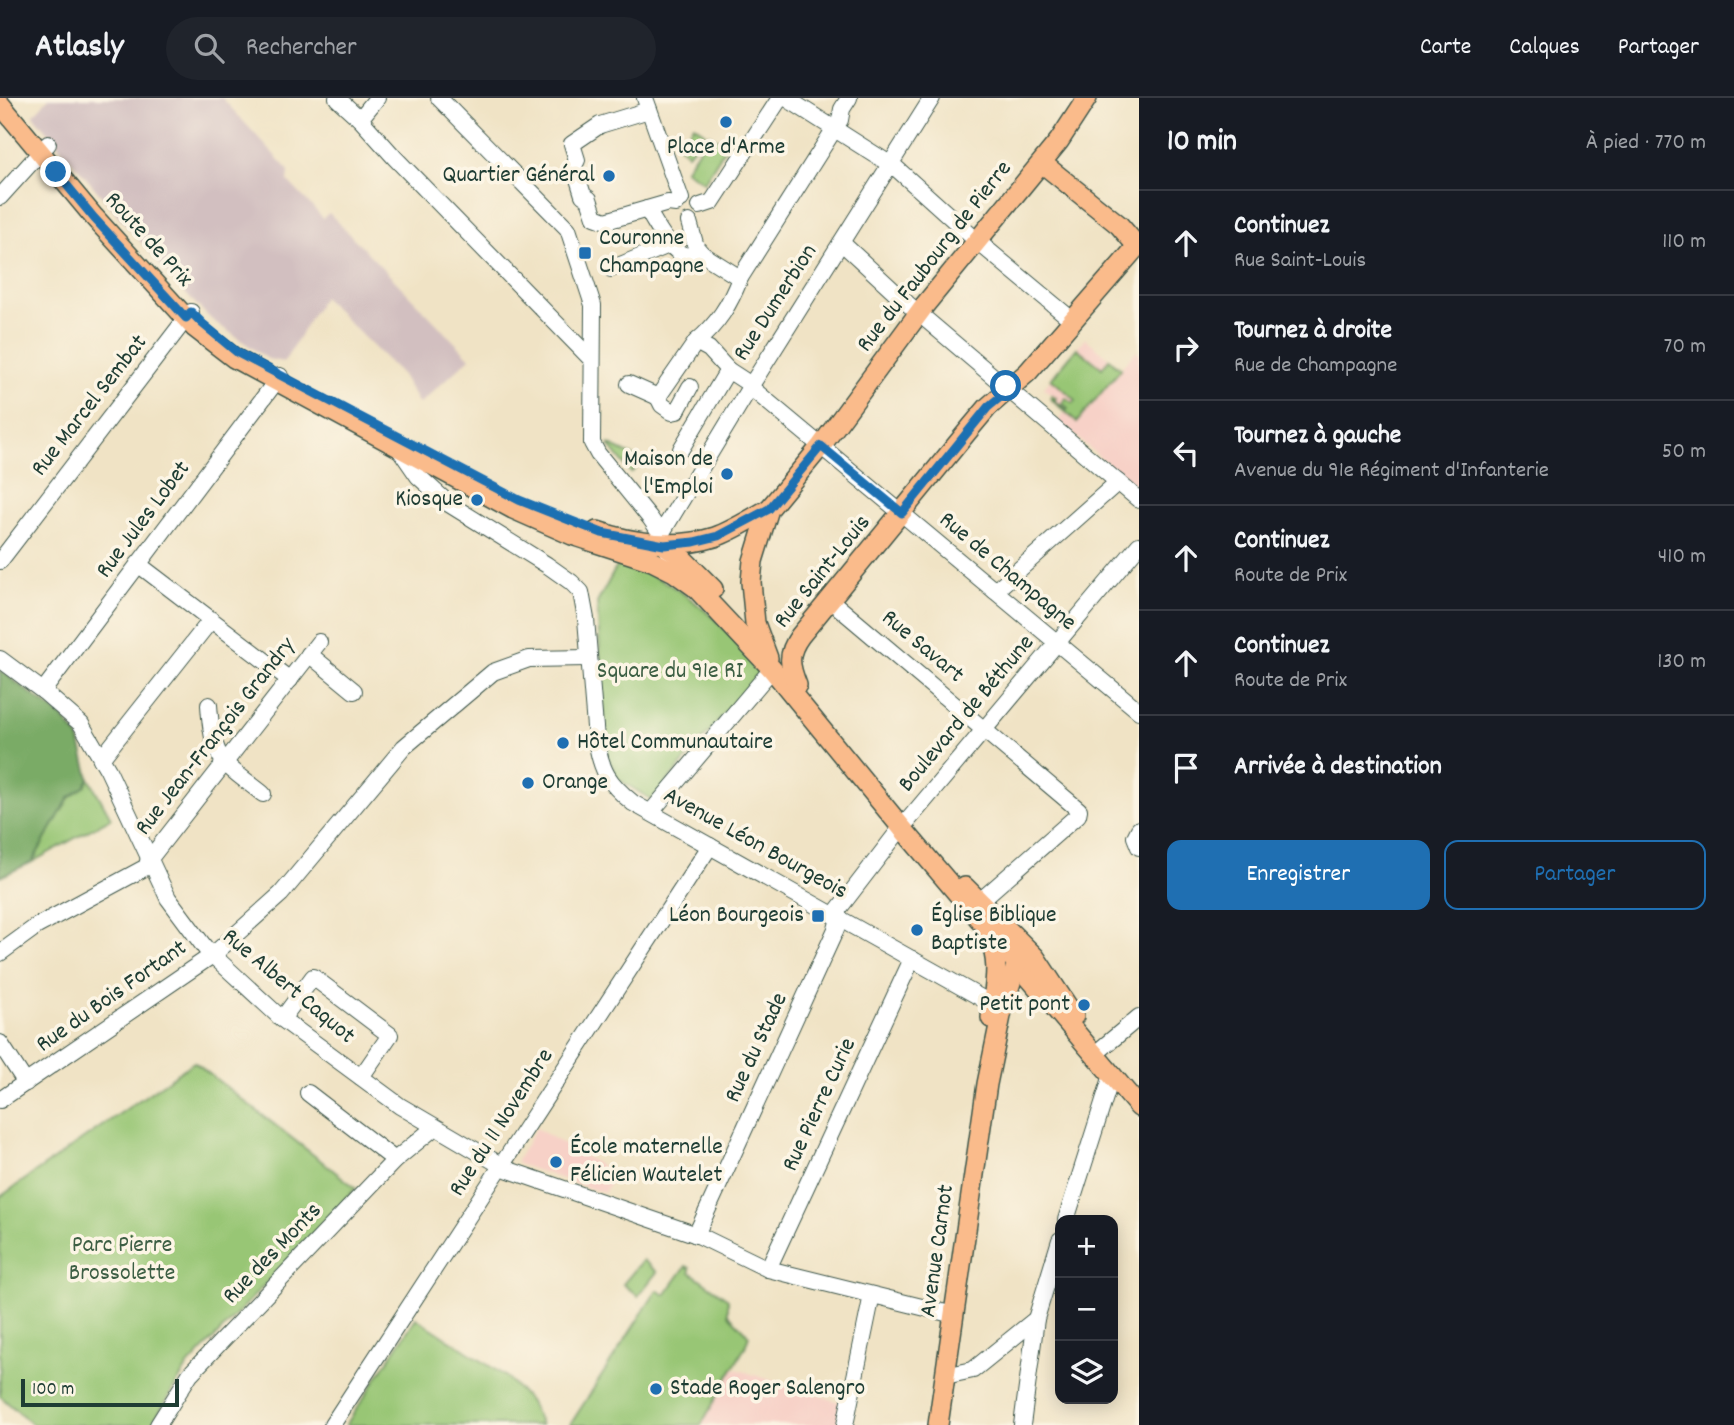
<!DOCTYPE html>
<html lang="fr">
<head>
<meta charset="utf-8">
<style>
	:root { --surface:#171b24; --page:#20242c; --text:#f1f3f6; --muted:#9ea1a6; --line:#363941; --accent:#1f6fb2 }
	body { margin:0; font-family:Dekko,sans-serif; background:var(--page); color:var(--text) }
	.controls { position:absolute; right:21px; bottom:21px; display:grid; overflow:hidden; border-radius:14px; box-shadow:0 4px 18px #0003 }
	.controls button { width:63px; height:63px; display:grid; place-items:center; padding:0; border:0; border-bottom:2px solid var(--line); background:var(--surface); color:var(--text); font:35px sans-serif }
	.scale { position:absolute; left:21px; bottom:18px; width:158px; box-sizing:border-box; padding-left:7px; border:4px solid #1f3d34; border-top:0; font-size:19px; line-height:24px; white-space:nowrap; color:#1f3d34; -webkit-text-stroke:5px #fcf5e5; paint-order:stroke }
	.stop { position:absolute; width:21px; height:21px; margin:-16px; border:5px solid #1f6fb2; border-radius:50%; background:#fff }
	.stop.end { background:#1f6fb2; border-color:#fff; box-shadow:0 2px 7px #0008 }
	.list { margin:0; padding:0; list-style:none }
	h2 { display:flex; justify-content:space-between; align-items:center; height:91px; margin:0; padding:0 28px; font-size:30px }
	h2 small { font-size:23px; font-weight:400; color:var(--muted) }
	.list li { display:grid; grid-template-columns:46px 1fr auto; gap:21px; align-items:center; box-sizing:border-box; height:105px; padding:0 28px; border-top:2px solid var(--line) }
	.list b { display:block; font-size:26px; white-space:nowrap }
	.list p { margin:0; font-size:23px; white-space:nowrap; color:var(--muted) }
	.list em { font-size:23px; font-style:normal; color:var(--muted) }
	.actions { display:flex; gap:14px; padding:21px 28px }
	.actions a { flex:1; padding:16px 0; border:2px solid var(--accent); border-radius:14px; text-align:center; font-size:24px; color:var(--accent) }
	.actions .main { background:var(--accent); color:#fff }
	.icon { flex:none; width:38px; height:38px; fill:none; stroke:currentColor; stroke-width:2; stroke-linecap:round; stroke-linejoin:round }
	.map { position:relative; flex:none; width:1139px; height:1327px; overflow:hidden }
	header { display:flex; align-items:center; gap:42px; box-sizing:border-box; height:98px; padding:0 35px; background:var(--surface); border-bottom:2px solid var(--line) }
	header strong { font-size:33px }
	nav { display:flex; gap:38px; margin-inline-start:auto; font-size:24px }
	.search { width:490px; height:63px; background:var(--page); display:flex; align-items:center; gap:18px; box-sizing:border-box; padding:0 24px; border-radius:38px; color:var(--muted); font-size:26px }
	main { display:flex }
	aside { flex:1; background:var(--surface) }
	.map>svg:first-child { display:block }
	.built { fill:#f7d1c7 }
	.industrial { fill:#d2bfc0 }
	.green { fill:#98c674; stroke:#5c8254; stroke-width:2 }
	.forest { fill:#7aab66; stroke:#4c744d; stroke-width:2 }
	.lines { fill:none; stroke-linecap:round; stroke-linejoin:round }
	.minor-casing { stroke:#3e564a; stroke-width:18 }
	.major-casing { stroke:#3e564a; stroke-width:22 }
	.minor { stroke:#fff; stroke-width:16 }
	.major { stroke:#fabb8b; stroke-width:19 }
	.route { stroke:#1f6fb2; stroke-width:9 }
	.poi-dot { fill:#1f6fb2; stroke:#fcf5e5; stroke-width:2.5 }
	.labels { text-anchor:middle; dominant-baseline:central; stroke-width:7; stroke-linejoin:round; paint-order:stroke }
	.poi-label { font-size:24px; fill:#1f3d34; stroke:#fcf5e5; text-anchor:start }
	.street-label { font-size:24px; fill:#1f3d34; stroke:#fcf5e5 }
	.park-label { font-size:24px; fill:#3d5f44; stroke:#fcf5e5 }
</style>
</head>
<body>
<header>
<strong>Atlasly</strong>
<div class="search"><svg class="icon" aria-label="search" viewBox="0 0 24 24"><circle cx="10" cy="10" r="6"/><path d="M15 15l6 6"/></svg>Rechercher</div>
<nav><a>Carte</a><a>Calques</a><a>Partager</a></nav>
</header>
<main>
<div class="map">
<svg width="1139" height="1327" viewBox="0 0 1139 1327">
	<rect width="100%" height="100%" fill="#fcf5e5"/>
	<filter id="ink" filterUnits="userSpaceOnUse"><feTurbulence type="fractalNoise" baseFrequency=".0143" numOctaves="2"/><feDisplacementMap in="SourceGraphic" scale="14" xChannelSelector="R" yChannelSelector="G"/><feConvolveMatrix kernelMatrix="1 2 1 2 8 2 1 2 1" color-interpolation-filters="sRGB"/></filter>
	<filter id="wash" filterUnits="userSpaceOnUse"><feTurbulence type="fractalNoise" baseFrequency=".00686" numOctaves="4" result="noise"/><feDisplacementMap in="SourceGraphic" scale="28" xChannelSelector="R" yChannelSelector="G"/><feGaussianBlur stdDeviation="1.57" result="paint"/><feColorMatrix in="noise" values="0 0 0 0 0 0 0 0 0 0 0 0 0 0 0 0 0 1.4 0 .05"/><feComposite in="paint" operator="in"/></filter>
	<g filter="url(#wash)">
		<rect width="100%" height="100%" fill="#f0e3c5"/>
		<g class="built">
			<polygon points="1085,240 1121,270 1136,253 1139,256 1139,393 1058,323 1066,313 1050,300 1052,297 1044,290"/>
			<polygon points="536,1030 615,1076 604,1095 518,1066 517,1062"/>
			<polygon points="733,1270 842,1305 837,1327 701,1327"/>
		</g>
		<polygon class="industrial" points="49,0 222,0 289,73 288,83 323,120 329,115 470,260 419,306 402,277 323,199 284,264 268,261 212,222 177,187 99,95 33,17"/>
		<g class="green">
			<polygon points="694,27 705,35 688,56 678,47"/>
			<polygon points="709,36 727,47 704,84 685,72"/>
			<polygon points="1077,250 1102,270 1109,261 1121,271 1077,324 1050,300 1052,297 1056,300 1054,302 1067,312 1068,310 1062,305 1066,300 1073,305 1076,302 1051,281"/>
			<polygon points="608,346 644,363 631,375"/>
			<path d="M618,466C682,481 719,525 763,570L652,702L618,681L606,655L597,505Z"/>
			<polygon points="89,680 111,720 32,764 69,700 85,688"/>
			<polygon points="194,964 356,1090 187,1269 151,1327 33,1327 0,1298 0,1099"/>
			<polygon points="643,1162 657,1174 638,1198 623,1186"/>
			<polygon points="686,1168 690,1170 690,1174 728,1201 728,1216 749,1237 745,1249 701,1327 570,1327 657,1192 665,1197"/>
			<polygon points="416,1220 508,1280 530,1304 541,1327 346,1327"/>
		</g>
		<polygon class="forest" points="0,572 62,619 79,640 89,680 85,688 69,700 32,764 0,779"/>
	</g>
	<g filter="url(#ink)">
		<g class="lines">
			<defs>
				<g id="minor">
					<polyline points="337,0 360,21 395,60 592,262"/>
					<polyline points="439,0 568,131 593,207 592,345 598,356 650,420 661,436 669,455"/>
					<polyline points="645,0 681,101"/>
					<polyline points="786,0 896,70 977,143 1072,222"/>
					<polyline points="649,12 600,27 572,46 577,62 574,68 583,97 589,101 595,119 606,123 668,105 676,106"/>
					<polyline points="360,21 377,0"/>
					<polyline points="0,99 48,46"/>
					<polyline points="700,108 712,104 780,0"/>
					<path d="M647,111C654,124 670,153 684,157C690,158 697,157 702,156"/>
					<polyline points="689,124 696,149 702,156 740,180 840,22 842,11 849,0"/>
					<polyline points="842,145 909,207 1139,402"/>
					<polyline points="611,171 671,146"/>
					<path d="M696,244C718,226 730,206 740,180"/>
					<polyline points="629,286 658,299"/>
					<polyline points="690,289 677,313 672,314 662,307 658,299 696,244 709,251 728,272"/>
					<polyline points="750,289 1139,613"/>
					<path d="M398,349L418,378L449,406L547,467L571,484L581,494L586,521L596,641C601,673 608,685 633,705L992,906"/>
					<polyline points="681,351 728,272 751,287"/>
					<polyline points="661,436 750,289 932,0"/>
					<polyline points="0,463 191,214"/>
					<polyline points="138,466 290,582"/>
					<polyline points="995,493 1118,384"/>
					<polyline points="830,502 1079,712 1078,717 980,803"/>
					<polyline points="309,556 354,593"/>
					<polyline points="0,561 43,593 81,626 108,672 168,800 206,851 282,921 400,1008 509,1072 700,1138 768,1171 954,1217"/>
					<polyline points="43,593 280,278"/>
					<path d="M209,607C213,664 221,663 263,696"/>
					<polyline points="101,661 211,522"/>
					<polyline points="651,714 772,571"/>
					<polyline points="1139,731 1135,739 1139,749"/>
					<polyline points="148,763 319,544"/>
					<polyline points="834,817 894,739 1139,447"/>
					<polyline points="0,855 37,828 150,767"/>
					<polyline points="282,921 313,879 390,937 361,979"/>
					<polyline points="0,945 26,985"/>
					<polyline points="1095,956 1139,919"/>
					<polyline points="308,995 395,1062"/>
					<polyline points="0,1002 214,856 281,796 404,649 493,574 529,561 588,560"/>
					<polyline points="1066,1122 1112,977"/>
					<polyline points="696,1137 836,831 839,820"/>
					<polyline points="768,1171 912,861"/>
					<polyline points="945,1278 973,1272 1036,1221"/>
					<polyline points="158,1327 190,1276 395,1062 435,1029"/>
					<polyline points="332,1327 710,748"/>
					<polyline points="845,1327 872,1197"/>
					<polyline points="1022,1327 1036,1221 1060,1142"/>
				</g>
				<g id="major">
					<polyline points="0,6 94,119 195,230 234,260 513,411 572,437 652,463 674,474 695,489 772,571 902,730 1139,1009"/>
					<polyline points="1042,65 1119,127 1137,148"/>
					<path d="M597,433C634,446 677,451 715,439C733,433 752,420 769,411"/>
					<polyline points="664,447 677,455 713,491"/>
					<polyline points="768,560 755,525 751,484 753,463 769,411 821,348 924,208 1059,43 1087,0"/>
					<path d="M797,587C789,567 787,556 800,538L972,328L988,309L1028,274L1139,146"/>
					<polyline points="965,789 1035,859 1074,918"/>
					<path d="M989,840C1002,868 993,891 991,920"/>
					<polyline points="938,1327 987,986 1002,913 1017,865 1014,856"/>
				</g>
			</defs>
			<use href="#minor" class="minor-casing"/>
			<use href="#major" class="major-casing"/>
			<use href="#minor" class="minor"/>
			<use href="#major" class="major"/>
		</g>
	</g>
	<g class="lines" filter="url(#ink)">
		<polyline class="route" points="56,74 94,120 186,220 191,214 203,226 238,255 519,402 602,435 664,447 694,444 718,438 769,411 821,348 902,415 988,309 1010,291 1006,288"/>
	</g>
	<g class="poi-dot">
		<circle cx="726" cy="24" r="7"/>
		<circle cx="609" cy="78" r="7"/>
		<rect x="578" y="148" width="14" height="14" rx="3.5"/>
		<circle cx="727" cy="376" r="7"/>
		<circle cx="477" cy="402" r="7"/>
		<circle cx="563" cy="645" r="7"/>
		<circle cx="528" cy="685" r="7"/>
		<rect x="811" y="811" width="14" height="14" rx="3.5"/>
		<circle cx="917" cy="832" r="7"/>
		<circle cx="1084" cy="907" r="7"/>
		<circle cx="556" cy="1064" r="7"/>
		<circle cx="656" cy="1291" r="7"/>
	</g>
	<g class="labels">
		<g class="poi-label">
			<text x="726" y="50" text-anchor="middle">Place d'Arme</text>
			<text x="595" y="78" text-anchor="end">Quartier Général</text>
			<text x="599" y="141">Couronne<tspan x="599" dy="28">Champagne</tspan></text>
			<text x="713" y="362" text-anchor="end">Maison de<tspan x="713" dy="28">l'Emploi</tspan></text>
			<text x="463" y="402" text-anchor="end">Kiosque</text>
			<text x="577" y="645">Hôtel Communautaire</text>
			<text x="542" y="685">Orange</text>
			<text x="804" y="818" text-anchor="end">Léon Bourgeois</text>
			<text x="931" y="818">Église Biblique<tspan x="931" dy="28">Baptiste</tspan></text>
			<text x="1070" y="907" text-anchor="end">Petit pont</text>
			<text x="570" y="1050">École maternelle<tspan x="570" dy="28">Félicien Wautelet</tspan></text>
			<text x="670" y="1291">Stade Roger Salengro</text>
		</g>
		<g class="street-label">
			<text transform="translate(148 142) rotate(48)">Route de Prix</text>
			<text transform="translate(935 159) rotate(-52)">Rue du Faubourg de Pierre</text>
			<text transform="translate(776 205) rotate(-57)">Rue Dumerbion</text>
			<text transform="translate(90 308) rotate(-52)">Rue Marcel Sembat</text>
			<text transform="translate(144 422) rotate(-53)">Rue Jules Lobet</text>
			<text transform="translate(823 474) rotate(-51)">Rue Saint-Louis</text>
			<text transform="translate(1007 474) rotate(40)">Rue de Champagne</text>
			<text transform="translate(922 549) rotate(40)">Rue Savart</text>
			<text transform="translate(967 616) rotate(-50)">Boulevard de Béthune</text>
			<text transform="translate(216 639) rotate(-52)">Rue Jean-François Grandry</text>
			<text transform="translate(755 746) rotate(29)">Avenue Léon Bourgeois</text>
			<text transform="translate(288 889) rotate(40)">Rue Albert Caquot</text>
			<text transform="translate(112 899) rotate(-35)">Rue du Bois Fortant</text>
			<text transform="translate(757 950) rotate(-65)">Rue du Stade</text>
			<text transform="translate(820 1007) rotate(-65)">Rue Pierre Curie</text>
			<text transform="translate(502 1025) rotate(-57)">Rue du 11 Novembre</text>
			<text transform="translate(938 1153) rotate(-82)">Avenue Carnot</text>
			<text transform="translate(273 1156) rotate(-46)">Rue des Monts</text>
		</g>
		<g class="park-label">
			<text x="670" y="574">Square du 91e RI</text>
			<text x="122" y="1148">Parc Pierre<tspan x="122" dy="28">Brossolette</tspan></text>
		</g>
	</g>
</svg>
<div class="controls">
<button>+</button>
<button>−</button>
<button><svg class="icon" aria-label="layers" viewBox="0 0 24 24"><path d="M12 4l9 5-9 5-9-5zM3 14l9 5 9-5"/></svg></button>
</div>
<div class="scale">100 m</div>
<div class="stop" style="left:1006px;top:288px"></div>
<div class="stop end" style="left:56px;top:74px"></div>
</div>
<aside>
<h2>10 min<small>À pied · 770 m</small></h2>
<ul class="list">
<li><svg class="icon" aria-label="ahead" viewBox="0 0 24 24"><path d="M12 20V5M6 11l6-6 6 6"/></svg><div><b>Continuez</b><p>Rue Saint-Louis</p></div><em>110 m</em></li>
<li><svg class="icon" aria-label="right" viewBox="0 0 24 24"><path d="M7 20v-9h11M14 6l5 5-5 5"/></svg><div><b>Tournez à droite</b><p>Rue de Champagne</p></div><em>70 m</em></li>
<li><svg class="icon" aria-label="left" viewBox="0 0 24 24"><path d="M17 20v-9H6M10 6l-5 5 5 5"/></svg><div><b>Tournez à gauche</b><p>Avenue du 91e Régiment d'Infanterie</p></div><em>50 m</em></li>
<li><svg class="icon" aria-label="ahead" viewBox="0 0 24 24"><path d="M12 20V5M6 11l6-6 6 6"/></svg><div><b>Continuez</b><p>Route de Prix</p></div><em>410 m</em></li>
<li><svg class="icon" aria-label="ahead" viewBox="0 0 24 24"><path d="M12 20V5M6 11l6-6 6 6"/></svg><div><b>Continuez</b><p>Route de Prix</p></div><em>130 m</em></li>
<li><svg class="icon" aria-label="arrive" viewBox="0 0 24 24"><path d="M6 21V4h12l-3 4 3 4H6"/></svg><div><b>Arrivée à destination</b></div></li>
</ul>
<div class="actions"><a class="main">Enregistrer</a><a>Partager</a></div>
</aside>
</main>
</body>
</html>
